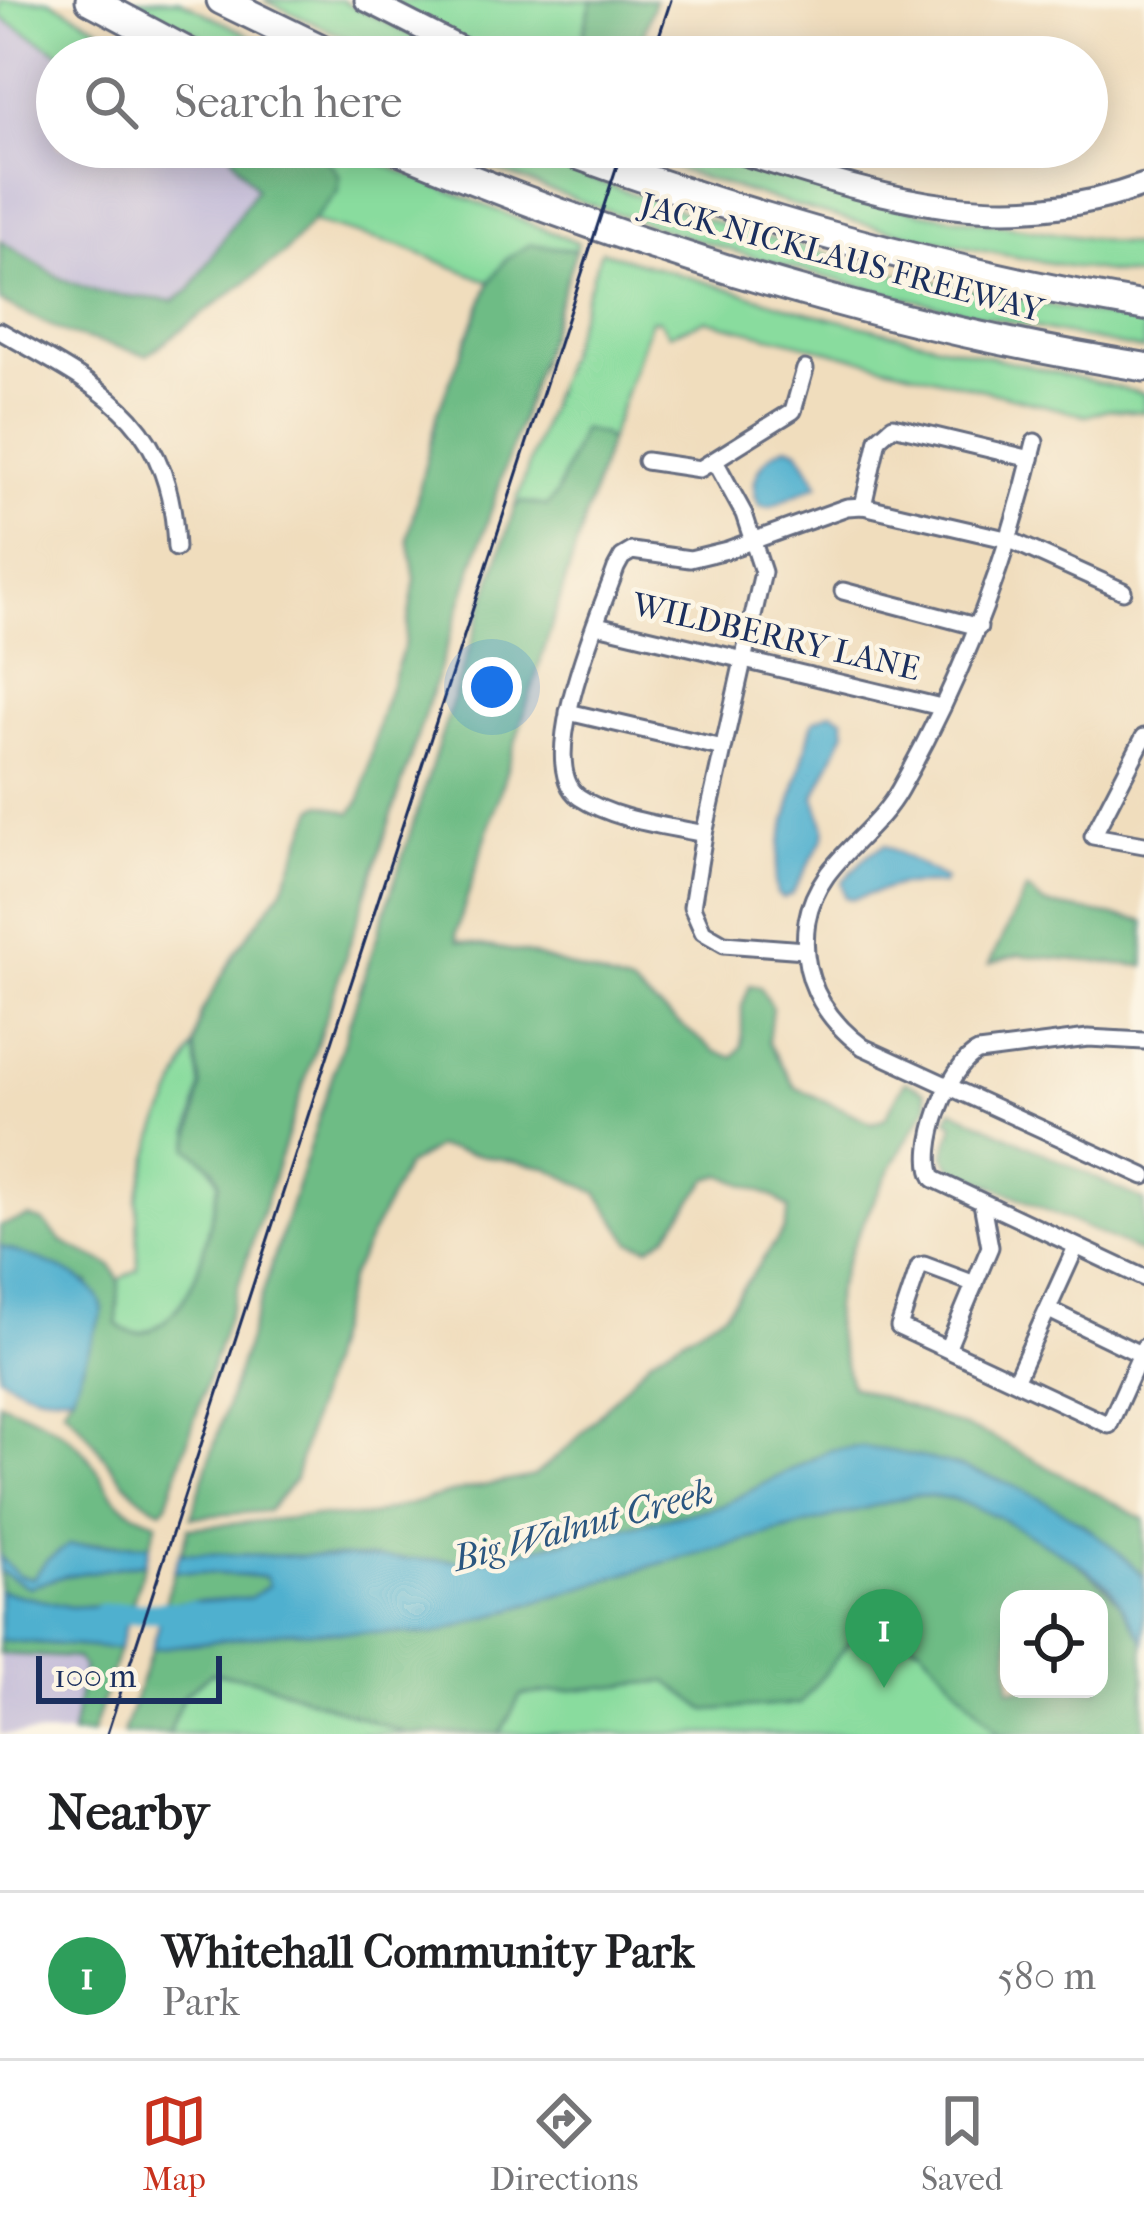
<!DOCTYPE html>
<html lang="en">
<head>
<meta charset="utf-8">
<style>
	:root { --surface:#fff; --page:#f6f6f6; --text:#202124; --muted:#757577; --line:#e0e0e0; --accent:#c8321e }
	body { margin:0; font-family:"IM FELL French Canon",serif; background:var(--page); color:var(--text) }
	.controls { position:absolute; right:36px; bottom:36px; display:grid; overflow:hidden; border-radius:24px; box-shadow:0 6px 30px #0003 }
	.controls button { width:108px; height:108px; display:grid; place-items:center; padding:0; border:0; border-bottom:3px solid var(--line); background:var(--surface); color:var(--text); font:60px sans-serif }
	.scale { position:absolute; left:36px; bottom:30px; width:186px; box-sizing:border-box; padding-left:12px; border:6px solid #1b2f5e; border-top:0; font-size:33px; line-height:42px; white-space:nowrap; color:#1b2f5e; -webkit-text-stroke:9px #fcf5e5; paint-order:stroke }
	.you { position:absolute; left:492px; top:687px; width:42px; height:42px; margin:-30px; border:9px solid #fff; border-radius:50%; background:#1a73e8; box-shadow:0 0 0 18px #1a73e833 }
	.badge { display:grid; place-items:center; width:78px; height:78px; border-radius:50%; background:var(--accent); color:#fff; font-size:39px; font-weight:700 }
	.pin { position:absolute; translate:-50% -99px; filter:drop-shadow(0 3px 6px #0008) }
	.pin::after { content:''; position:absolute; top:63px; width:42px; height:36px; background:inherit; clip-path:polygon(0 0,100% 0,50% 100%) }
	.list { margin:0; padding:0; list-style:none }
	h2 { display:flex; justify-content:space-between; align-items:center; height:156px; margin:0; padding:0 48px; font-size:51px }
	h2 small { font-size:39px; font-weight:400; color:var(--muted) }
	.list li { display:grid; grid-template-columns:78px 1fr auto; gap:36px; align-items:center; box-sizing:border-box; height:168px; padding:0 48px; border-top:3px solid var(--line) }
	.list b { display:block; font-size:45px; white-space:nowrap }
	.list p { margin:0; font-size:39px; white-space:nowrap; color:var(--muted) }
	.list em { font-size:39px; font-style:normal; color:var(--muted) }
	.icon { flex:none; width:66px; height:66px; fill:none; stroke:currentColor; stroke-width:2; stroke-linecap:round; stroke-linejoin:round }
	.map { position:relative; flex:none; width:1144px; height:1734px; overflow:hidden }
	.search { position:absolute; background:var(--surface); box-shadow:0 6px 30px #0003; left:36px; right:36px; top:36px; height:132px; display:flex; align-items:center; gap:30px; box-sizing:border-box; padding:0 42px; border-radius:66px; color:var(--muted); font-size:45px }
	.sheet { height:324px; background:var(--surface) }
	nav { display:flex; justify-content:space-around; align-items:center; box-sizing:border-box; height:168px; border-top:3px solid var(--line); background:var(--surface); font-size:33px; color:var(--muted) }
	nav a { display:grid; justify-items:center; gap:6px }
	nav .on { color:var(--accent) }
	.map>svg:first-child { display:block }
	.industrial { fill:#c7c0d9 }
	.green { fill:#89dc9e; stroke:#52867e; stroke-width:3 }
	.forest { fill:#6ebc85; stroke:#447672; stroke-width:3; fill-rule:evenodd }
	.water { fill:#50b0cf; stroke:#367096; stroke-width:3 }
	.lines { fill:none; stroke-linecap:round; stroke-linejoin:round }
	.river { stroke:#50b0cf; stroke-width:21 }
	.street-casing { stroke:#666c7f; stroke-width:21 }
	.secondary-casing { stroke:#666c7f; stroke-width:27 }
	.highway-casing { stroke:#666c7f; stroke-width:33 }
	.street { stroke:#fff; stroke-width:15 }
	.secondary { stroke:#fff; stroke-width:21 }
	.highway { stroke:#fff; stroke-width:27 }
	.rail { stroke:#1b2f5e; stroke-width:3 }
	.labels { text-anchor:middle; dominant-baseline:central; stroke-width:9; stroke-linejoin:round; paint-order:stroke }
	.street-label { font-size:33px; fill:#1b2f5e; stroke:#fcf5e5 }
	.water-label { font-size:36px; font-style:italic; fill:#2b5680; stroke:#fcf5e5 }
</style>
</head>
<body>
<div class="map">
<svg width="1144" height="1734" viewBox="0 0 1144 1734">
	<rect width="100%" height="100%" fill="#fcf5e5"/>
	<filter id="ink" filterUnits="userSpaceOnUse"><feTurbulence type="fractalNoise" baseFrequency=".00833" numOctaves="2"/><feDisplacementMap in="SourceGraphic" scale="24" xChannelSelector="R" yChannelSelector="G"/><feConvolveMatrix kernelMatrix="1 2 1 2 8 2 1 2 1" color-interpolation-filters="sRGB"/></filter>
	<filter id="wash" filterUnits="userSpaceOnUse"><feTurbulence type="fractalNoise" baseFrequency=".004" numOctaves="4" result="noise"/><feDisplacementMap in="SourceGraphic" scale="48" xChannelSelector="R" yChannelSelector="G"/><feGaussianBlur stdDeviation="2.7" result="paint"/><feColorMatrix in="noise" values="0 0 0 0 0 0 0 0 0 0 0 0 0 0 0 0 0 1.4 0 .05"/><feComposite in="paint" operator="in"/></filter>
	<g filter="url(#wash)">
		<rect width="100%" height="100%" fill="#f0ddbd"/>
		<g class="industrial">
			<polygon points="0,17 67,57 57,57 57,147 218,147 232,156 256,189 190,290 174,301 100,293 62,279 0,241"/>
			<polygon points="0,1654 77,1658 84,1668 72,1734 0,1734"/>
		</g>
		<g class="green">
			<polygon points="0,0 50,0 152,57 67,57 0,17"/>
			<polygon points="132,0 179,0 292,57 243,57"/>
			<polygon points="264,0 341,0 456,57 387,57"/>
			<polygon points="386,0 592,0 577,57 501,57 435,28"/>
			<path d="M307,147H341L578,243L576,250C531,244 518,242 490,282L401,246L310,221L338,191Z"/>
			<path d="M440,147H503L701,218L903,276L1144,324V350C898,302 672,243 440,147Z"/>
			<path d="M614,147H679L923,213L1144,247V277C964,254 784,209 614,147Z"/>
			<polygon points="601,251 810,313 1144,394 1144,412 1108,409 1087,416 706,320 669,334 659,320 651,320 609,441 602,434 582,429 556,495 547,506 521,502 514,509"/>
			<path d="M194,1046L201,1087L190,1132L219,1182C206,1233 202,1304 150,1330C136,1336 129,1333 117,1324L119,1280L138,1269L137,1199L157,1130Z"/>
			<polygon points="890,1634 921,1646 1000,1734 500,1734 520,1695 668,1681 706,1710 800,1704 851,1640"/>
			<polygon points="211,1673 252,1678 408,1734 169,1734 183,1696"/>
		</g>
		<g class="forest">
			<polygon points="592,0 655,0 636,57 577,57"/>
			<path d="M233,147C275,147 316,136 340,177L338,191L284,254L147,355L68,334L0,301V241L62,279L100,293L174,301L190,290L256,189L232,156Z"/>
			<path d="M531,244L576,250L167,1504L161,1510C117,1490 99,1438 63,1408L73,1393L89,1283L0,1246V1226L29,1217L44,1222L62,1242L111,1266L119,1280L117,1324C128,1333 136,1336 150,1330C202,1305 206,1233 219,1182L213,1168L189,1148L201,1087L194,1046L201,1013L236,951L283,888L314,809L322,804L351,813L361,799L380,717L404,646L415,579L408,537L437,414L490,282L506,259Z"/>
			<path d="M582,429L602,434L609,441L456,933L457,941L526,953L631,986L716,1052L733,1057L742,1046V1006L750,985L760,987L772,1008L768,1042L795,1087L873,1123L885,1118L905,1081L925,1092L928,1106C901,1147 834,1265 834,1312C834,1336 846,1363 851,1386L990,1436L1144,1519V1577L1084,1524L829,1450L721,1506L476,1561L181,1553L189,1528L311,1516L364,1517L462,1490L534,1476L572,1444L651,1358L725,1312L784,1230L789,1209L776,1198L722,1175L708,1179L666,1236L650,1247L631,1242L597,1193L545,1167L437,1147L406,1166L349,1279L295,1479L268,1511L191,1517L514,509L520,502L547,506L556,495Z"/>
			<polygon points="1027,889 1044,904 1144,921 1144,966 1019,955 989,964"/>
			<polygon points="952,1109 1144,1201 1144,1254 951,1167 944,1155 954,1124 947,1119"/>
			<path d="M0,1402C29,1415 62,1426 83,1451C115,1488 104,1505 157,1522L150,1545C99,1545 66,1533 33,1578L18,1575L0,1557Z"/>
			<path d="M914,1495C926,1496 940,1496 952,1499C1010,1513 1124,1580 1143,1640C1144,1662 1144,1710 1144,1734H1000L921,1646L890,1634L851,1640L800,1704L706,1710L667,1681L521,1695L500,1734H408L252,1678L211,1673L183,1696L169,1734H123L152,1649L292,1631L435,1634L646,1567ZM1009,1599H1099V1689H1009Z"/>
			<polygon points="145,1563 132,1604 70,1607 0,1591 0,1571 29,1587 64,1576"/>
			<polygon points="174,1571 266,1577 269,1586 250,1598 165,1603"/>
			<polygon points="0,1640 119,1649 92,1734 72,1734 84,1668 77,1658 0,1654"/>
		</g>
		<g class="water">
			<path d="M787,446L798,450L819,484L770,507L760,506C745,483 763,454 787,446Z"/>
			<polygon points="832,712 843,718 845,731 815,796 825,828 824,837 792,894 783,898 777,894 775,881 780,844 813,721"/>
			<polygon points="885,845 945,879 942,884 899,885 853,899 845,897 842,882 869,854"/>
			<path d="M0,1246C33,1260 95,1271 103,1310L73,1393C43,1399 25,1392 0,1376Z"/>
			<path d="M861,1447C972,1461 1065,1495 1144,1577V1641L1110,1587L1077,1562L997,1516L951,1498L914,1495L647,1567L435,1634L292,1631L152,1649L165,1603L250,1598L268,1586L266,1577L174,1571L180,1553L476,1561L721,1506L830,1450Z"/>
			<polygon points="69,1545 150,1545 145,1563 64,1576 29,1587 0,1571 0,1557 18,1575 33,1578 46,1561"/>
			<polygon points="0,1591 70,1607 132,1604 119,1649 0,1640"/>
		</g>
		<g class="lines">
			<polyline class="river" points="102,1614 191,1611"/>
		</g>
	</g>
	<g filter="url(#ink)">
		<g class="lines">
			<defs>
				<g id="street">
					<path d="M0,331C102,389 171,418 176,548"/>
					<path d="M1035,442C1006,564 962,679 900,789C873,838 817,862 807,921C799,973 821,1016 863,1047L1144,1176"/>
					<polyline points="646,461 700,469 793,411 805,369"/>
					<polyline points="715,461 744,514 763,572 704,834 692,907 703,932 724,944 805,950"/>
					<polyline points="863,506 878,439 893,426 1031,459"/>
					<polyline points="843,591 979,627"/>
					<polyline points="597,625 941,707"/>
					<polyline points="568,712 723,748"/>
					<polyline points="1144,737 1093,836 1144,845"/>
					<path d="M704,834C663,825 614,820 579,797C533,764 601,612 616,568L622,557L632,551L690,559L727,550L847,507L863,506L1010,540L1123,591"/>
					<path d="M1144,1041L1088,1038L978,1052C949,1064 917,1152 934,1179L1144,1278"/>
					<polyline points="975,1284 924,1265 919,1267 899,1327 1109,1425 1144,1347"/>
					<polyline points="1049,1310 1140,1354"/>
					<polyline points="948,1347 990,1247 982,1203"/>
					<polyline points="1016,1379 1076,1247"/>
				</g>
				<g id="secondary">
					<polyline points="366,0 478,57"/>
					<path d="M722,147C869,192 992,241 1144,185"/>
				</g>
				<g id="highway">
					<polyline points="90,0 197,57"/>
					<polyline points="221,0 338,57"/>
					<path d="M392,147C633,248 885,326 1144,367"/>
					<path d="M555,147C747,217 943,272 1144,306"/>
				</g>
			</defs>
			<use href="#street" class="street-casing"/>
			<use href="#secondary" class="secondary-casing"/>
			<use href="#highway" class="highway-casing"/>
			<use href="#street" class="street"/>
			<use href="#secondary" class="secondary"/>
			<use href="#highway" class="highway"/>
			<g class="rail">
				<polyline points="652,57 671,0"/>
				<polyline points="107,1734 623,147"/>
			</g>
		</g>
	</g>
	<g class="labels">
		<g class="street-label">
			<text transform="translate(842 258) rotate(15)">JACK NICKLAUS FREEWAY</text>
			<text transform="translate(776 637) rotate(13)">WILDBERRY LANE</text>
		</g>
		<g class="water-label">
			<text transform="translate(583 1525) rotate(-15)">Big Walnut Creek</text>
		</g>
	</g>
</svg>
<div class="controls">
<button><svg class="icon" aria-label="locate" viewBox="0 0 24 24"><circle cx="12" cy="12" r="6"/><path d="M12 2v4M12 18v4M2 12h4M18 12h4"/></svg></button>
</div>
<div class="scale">100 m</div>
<div class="you"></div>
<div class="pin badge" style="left:884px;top:1688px;background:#2e9e5b">1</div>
<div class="search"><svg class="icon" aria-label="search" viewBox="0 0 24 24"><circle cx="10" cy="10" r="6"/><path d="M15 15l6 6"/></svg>Search here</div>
</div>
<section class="sheet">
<h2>Nearby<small></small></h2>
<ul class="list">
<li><span class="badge" style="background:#2e9e5b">1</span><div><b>Whitehall Community Park</b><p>Park</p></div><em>580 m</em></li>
</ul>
</section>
<nav>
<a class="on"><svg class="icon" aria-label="map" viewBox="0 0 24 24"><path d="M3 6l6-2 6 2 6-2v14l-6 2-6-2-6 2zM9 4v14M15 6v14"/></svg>Map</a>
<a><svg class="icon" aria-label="directions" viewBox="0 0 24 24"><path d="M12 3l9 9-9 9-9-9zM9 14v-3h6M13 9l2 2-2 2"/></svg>Directions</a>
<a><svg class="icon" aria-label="saved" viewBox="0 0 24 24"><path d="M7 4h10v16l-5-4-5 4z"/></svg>Saved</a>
</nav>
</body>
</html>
